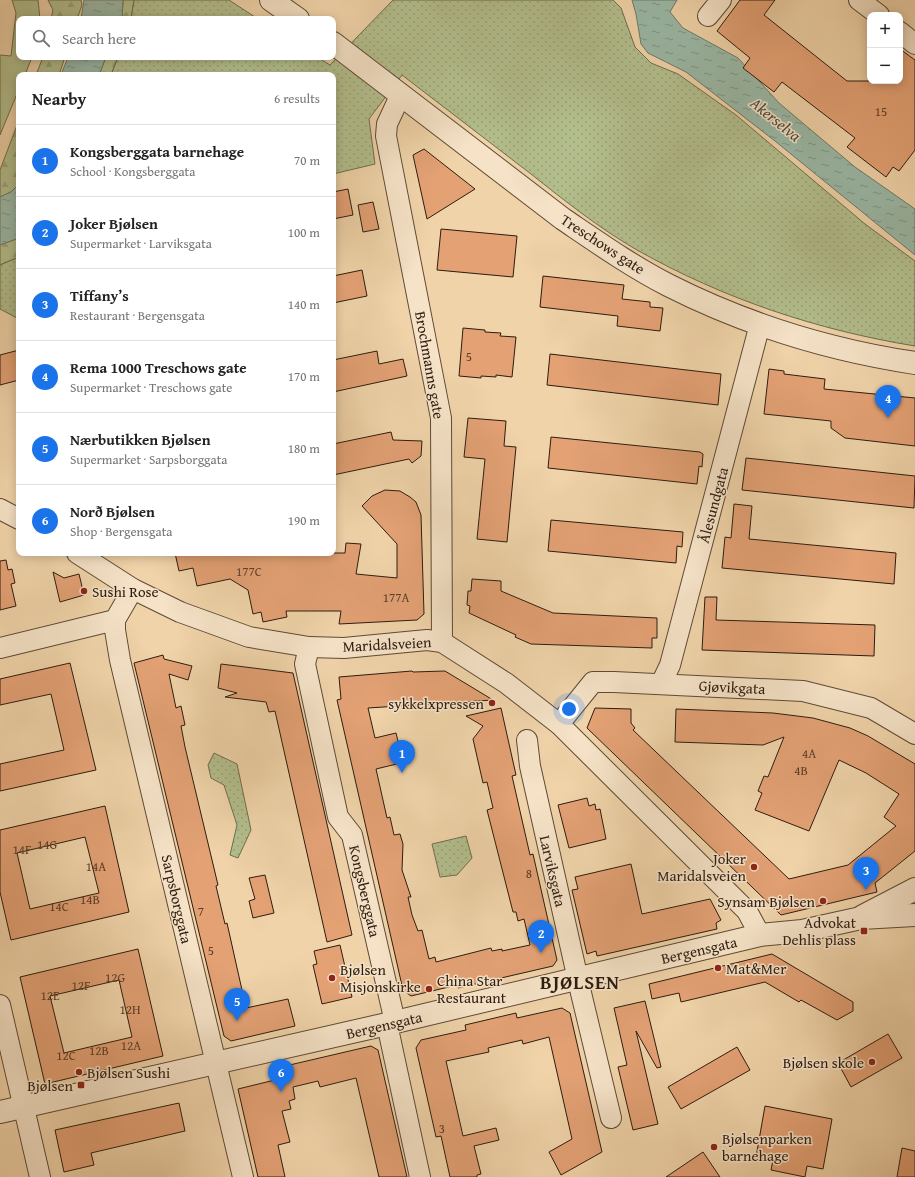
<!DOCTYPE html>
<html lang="en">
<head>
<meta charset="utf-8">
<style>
	:root { --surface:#fff; --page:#f2f2f2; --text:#222; --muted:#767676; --line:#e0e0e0; --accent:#1a73e8 }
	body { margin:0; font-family:"Gentium Book Plus",serif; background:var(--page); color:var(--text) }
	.controls { position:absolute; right:12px; top:12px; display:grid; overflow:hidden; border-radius:8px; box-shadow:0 2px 10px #0003 }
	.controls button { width:36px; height:36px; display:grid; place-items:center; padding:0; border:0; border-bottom:1px solid var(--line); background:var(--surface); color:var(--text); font:20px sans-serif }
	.you { position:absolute; left:569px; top:709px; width:14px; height:14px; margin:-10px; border:3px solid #fff; border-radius:50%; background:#1a73e8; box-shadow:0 0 0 6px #1a73e833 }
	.badge { display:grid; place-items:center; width:26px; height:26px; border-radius:50%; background:var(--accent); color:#fff; font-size:13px; font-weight:700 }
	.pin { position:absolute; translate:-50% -33px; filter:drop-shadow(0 1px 2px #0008) }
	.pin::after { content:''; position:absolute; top:21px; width:14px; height:12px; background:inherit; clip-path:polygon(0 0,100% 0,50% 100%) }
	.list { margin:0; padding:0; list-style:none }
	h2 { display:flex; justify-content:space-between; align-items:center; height:52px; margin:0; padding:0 16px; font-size:17px }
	h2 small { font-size:13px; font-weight:400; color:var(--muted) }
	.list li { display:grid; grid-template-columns:26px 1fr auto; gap:12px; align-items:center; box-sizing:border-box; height:72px; padding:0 16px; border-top:1px solid var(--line) }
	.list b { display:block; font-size:15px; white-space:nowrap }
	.list p { margin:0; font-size:13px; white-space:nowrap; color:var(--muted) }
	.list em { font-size:13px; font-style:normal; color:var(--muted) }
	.icon { flex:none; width:22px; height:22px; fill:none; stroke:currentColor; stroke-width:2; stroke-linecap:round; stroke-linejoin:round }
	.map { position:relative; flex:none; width:915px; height:1177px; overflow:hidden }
	.search { position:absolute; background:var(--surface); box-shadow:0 2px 10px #0003; left:16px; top:16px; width:320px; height:44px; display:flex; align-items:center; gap:10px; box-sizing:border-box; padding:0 14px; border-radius:8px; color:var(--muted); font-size:15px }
	.panel { position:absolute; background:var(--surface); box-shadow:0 2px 10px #0003; left:16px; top:72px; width:320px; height:484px; border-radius:8px }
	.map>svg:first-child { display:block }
	.green { fill:#b3be8d; stroke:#706d4e }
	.forest { fill:url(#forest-firs); stroke:#706d4e }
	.park { fill:url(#park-dots); stroke:#706d4e }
	.water { fill:url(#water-ripples); stroke:#6e7a6a }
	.building { fill:#e3a174; stroke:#2d1c10; fill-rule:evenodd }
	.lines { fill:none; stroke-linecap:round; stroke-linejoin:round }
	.minor-casing { stroke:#5e4a36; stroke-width:22 }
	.tertiary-casing { stroke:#5e4a36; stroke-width:24 }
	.minor { stroke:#f5e2c7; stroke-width:20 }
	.tertiary { stroke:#f5e2c7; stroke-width:22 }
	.poi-dot { fill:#8f2418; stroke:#f5e2c7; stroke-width:1.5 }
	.labels { text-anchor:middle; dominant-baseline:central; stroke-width:3; stroke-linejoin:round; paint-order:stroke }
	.number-label { font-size:13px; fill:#5a3d29 }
	.street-label { font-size:15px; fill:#2d1c10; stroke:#f5e2c7 }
	.poi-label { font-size:15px; fill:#2d1c10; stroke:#f5e2c7; text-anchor:start }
	.water-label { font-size:16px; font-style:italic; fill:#4e4b3d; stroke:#f5e2c7 }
	.district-label { font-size:19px; font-weight:bold; letter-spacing:1px; fill:#2d1c10; stroke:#f5e2c7 }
</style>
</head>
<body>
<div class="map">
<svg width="915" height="1177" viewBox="0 0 915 1177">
	<defs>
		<pattern id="forest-firs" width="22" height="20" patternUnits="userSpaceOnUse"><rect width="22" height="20" fill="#b3be8d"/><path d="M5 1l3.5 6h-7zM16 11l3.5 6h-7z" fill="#9aa379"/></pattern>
		<pattern id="park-dots" width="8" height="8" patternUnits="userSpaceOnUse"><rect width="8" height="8" fill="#b3be8d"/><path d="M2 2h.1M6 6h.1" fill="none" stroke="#9aa379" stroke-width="1.8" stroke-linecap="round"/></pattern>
		<pattern id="water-ripples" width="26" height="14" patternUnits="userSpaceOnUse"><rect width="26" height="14" fill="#9ab8a6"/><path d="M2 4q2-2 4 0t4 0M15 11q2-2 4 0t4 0" fill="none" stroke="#7e9586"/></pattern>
	</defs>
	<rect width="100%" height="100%" fill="#f0d3a9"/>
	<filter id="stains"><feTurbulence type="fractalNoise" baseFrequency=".005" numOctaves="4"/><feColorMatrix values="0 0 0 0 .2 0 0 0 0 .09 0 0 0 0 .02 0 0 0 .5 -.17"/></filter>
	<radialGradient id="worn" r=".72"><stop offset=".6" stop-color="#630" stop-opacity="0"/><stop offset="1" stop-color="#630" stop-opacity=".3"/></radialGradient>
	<polygon class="green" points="12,0 38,0 40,19 19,19 19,57 32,57 25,75 19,75 19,89 0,135 0,55 11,56 16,13"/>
	<g class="forest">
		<polygon points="48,0 81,0 82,5 77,19 51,19 53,10"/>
		<polygon points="123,0 134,0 131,19 122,19"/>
		<polygon points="43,57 65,57 59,75 36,75"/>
		<polygon points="106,57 118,57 111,75 99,75"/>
		<polygon points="19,120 19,184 11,192 0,197 0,170"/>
		<polygon points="19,238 19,257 0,265 0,245"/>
	</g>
	<g class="park">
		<polygon points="134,0 229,0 258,19 131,19"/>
		<path d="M393,0H613L621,8L635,47L651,63L678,74L736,115L865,224L915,261V346C817,330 724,299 637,250C599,228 565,201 531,174C488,141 445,108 402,75L369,119L375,164L333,174V75H111L118,57H317L330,65Z"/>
		<polygon points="19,257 19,319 0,309 0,265"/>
		<polygon points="214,753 237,764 251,830 238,858 230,855 237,825 224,785 211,778 208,765"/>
		<polygon points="466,836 472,858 457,875 440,877 432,844"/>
	</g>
	<g class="water">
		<polygon points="84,0 123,0 122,19 81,19"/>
		<polygon points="632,0 677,0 670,12 683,28 738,58 779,103 855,167 915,209 915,255 775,141 686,72 648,53 641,44 636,14"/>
		<polygon points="68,57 106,57 99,75 61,75"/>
		<polygon points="19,184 19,238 0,245 0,197 11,192"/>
	</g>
	<g class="building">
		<polygon points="740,0 775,0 764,15 847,81 900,81 900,49 915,60 915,150 899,171 893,167 886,177 847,147 855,138 782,82 774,92 743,68 750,58 717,31"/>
		<polygon points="424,149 475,189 427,219 413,155"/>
		<polygon points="348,189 353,215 333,219 333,192"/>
		<polygon points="373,202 379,229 363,232 358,205"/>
		<polygon points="441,229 517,236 513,277 437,270"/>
		<polygon points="362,270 367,296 333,303 333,276"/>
		<polygon points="543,276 624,285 622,299 650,302 650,307 663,308 660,331 617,326 618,316 540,307"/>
		<polygon points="463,328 485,330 485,332 501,333 500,336 516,337 512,377 496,375 496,377 481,376 481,378 459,376"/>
		<polygon points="19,350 19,380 0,385 0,355"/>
		<polygon points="377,351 379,364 403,359 407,376 333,392 333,360"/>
		<polygon points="550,354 721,374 718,405 547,385"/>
		<polygon points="769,369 784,371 784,374 825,379 824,389 915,398 915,446 845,438 831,428 831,421 764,414"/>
		<polygon points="468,418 506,421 504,446 516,447 507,542 477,539 485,459 464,457"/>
		<polygon points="391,432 393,440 422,441 421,456 412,463 409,459 333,475 333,444"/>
		<polygon points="551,437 700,452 703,454 702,467 699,466 697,484 548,468"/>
		<polygon points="746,458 915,476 914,508 742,490"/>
		<polygon points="385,490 400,491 410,497 416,502 421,515 424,614 417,620 339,624 341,611 286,611 287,617 263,622 261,612 253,614 248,590 230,579 197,586 193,568 179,571 175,553 345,553 346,543 361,544 356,574 397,578 397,544 362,506 372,496"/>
		<polygon points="734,504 752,506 749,539 896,553 894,584 722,568 725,537 731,538"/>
		<polygon points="551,520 683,532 682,547 677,546 676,563 548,551"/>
		<polygon points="6,560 8,570 12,569 15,583 11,584 16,606 0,610 0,561"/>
		<polygon points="53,572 64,578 79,574 84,595 60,602"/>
		<polygon points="472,579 501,581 501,591 553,613 657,618 657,638 652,638 652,648 531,644 515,637 516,635 469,613 470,606 467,605 468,591 471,591"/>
		<polygon points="705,597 717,597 716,620 875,625 874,656 702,650"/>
		<polygon points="163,655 164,659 192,666 188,680 169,674 176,708 181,706 185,725 181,726 185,747 218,885 216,886 225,924 227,923 246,1008 288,999 295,1026 231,1041 224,1036 134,663"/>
		<polygon points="70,663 96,770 0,791 0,764 64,750 51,694 0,705 0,679"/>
		<polygon points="221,664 293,673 352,935 327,942 275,711 269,712 266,702 225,697 237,693 218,688"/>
		<polygon points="412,671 413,672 445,671 493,700 368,708 375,738 396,733 399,745 401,745 405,762 376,769 387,818 390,817 394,835 400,834 403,844 402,870 411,897 408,897 412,915 418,931 422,930 429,959 435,957 436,962 491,948 492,951 502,949 502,951 530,945 524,919 518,921 516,912 513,912 487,810 493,808 487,782 483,783 473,739 483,726 466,716 501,708 516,775 512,776 530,855 533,854 557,960 553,966 458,988 457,985 411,996 403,990 337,700 341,699 339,677"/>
		<polygon points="595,708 631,709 631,723 635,728 633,730 789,879 848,865 896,826 884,817 899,794 866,773 839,760 809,831 755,810 762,793 758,791 764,776 768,777 784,737 763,745 675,742 676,709 773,713 813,718 850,728 868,736 915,764 915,851 875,883 877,892 781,915 587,728"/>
		<polygon points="587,798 589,806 595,804 596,810 600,809 606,839 569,848 558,805"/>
		<path d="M105,806L129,912L11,940L0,892V830ZM85,837L99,893L30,909L17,853Z"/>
		<polygon points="631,864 642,914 710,899 721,920 716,923 717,929 597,956 596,951 587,954 572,890 578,889 575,877"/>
		<polygon points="265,875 274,913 253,918 249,901 255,899 249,878"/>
		<polygon points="340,945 352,997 322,1004 313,965 317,964 314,951"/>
		<path d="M138,949L163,1056L45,1084L20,977ZM119,980L132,1037L64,1053L50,996Z"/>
		<polygon points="772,954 853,1002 853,1011 837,1020 801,1000 799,1002 765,982 681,1002 679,993 652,999 649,984"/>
		<polygon points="645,1001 661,1067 657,1068 636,1031 658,1124 633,1130 618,1067 627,1065 614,1008"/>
		<polygon points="562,1008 570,1013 602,1152 561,1175 549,1152 572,1139 549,1037 523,1044 522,1040 488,1048 489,1052 446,1061 463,1136 496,1128 499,1140 474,1146 481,1174 477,1175 477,1177 450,1177 441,1136 436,1137 416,1048 421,1040 466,1030 465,1025 516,1013 517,1018"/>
		<polygon points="888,1034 902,1058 851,1087 838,1063"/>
		<polygon points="371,1046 378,1050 407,1177 379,1177 356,1078 320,1087 318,1081 293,1087 295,1099 289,1101 291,1109 282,1111 290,1142 278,1145 285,1177 258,1177 238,1089 283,1078 281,1067"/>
		<polygon points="737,1047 750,1070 681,1109 668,1087"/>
		<polygon points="179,1103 185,1131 91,1153 94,1165 64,1172 55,1130"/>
		<polygon points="765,1106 832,1119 823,1169 807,1166 805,1177 771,1170 773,1160 756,1157"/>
		<polygon points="902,1148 915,1151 915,1177 897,1177"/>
		<polygon points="703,1152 720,1177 666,1177"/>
	</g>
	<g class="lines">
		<defs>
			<g id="minor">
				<polyline points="859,0 879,15"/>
				<polyline points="708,16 721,0"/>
				<polyline points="900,32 915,44"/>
				<polyline points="401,94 387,124 386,136 441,418 442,642"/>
				<polyline points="0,509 19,519"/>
				<polyline points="77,553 133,589 180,612 249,637 309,647 344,648 427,640 442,642 506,683 559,724 747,911 760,935"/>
				<polyline points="115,620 115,630 120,660 243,1177"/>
				<polyline points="309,647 305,664 338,817 352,835 395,1022"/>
				<polyline points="0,648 115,620 133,589"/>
				<polyline points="661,684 670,665 760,324"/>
				<polyline points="559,724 593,682 614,682 803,691 871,708 915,734"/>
				<polyline points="527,740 530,766 581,993 611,1118"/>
				<polyline points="0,1005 40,1177"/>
				<polyline points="387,1024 420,1177"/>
			</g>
			<g id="tertiary">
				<polyline points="271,0 298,19"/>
				<path d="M333,43L563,219C597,242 631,266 668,285C745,324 829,350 915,363"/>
				<polyline points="863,916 915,889"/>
				<polyline points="0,1112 387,1024 760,935 802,931 861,918 915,915"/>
			</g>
		</defs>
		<use href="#minor" class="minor-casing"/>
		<use href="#tertiary" class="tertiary-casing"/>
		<use href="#minor" class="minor"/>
		<use href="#tertiary" class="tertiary"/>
	</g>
	<g class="poi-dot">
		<circle cx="84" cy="591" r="4"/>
		<circle cx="492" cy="703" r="4"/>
		<circle cx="754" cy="867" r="4"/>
		<circle cx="823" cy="901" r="4"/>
		<rect x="860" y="927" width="8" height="8" rx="2"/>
		<circle cx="718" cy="968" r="4"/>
		<circle cx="332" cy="978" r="4"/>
		<circle cx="429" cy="989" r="4"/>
		<circle cx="872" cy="1062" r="4"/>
		<circle cx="79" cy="1072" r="4"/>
		<rect x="77" y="1081" width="8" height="8" rx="2"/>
		<circle cx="714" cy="1147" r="4"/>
	</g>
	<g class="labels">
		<g class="number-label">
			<text x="881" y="111">15</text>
			<text x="469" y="356">5</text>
			<text x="249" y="571">177C</text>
			<text x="396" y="597">177A</text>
			<text x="809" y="753">4A</text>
			<text x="801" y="770">4B</text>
			<text x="47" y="844">14G</text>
			<text x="22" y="849">14F</text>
			<text x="96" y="866">14A</text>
			<text x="529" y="873">8</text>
			<text x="90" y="899">14B</text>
			<text x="59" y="906">14C</text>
			<text x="201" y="911">7</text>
			<text x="211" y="950">5</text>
			<text x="115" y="977">12G</text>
			<text x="81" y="985">12F</text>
			<text x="50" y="995">12E</text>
			<text x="130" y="1009">12H</text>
			<text x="131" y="1045">12A</text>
			<text x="99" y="1050">12B</text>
			<text x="66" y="1055">12C</text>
			<text x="442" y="1128">3</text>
		</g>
		<g class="street-label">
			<text transform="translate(603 244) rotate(33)">Treschows gate</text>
			<text transform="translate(430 365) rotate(80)">Brochmanns gate</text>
			<text transform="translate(713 505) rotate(-75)">Ålesundgata</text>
			<text transform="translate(387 644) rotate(-3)">Maridalsveien</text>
			<text transform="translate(732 687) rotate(3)">Gjøvikgata</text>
			<text transform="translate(553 871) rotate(77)">Larviksgata</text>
			<text transform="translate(365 891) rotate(77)">Kongsberggata</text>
			<text transform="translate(177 899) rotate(77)">Sarpsborggata</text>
			<text transform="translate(699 950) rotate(-13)">Bergensgata</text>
			<text transform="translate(384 1025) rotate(-13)">Bergensgata</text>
		</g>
		<g class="poi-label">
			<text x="92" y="591">Sushi Rose</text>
			<text x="484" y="703" text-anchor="end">sykkelxpressen</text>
			<text x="746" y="858" text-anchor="end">Joker<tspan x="746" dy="17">Maridalsveien</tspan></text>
			<text x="815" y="901" text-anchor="end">Synsam Bjølsen</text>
			<text x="856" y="922" text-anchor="end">Advokat<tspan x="856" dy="17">Dehlis plass</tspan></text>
			<text x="726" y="968">Mat&amp;Mer</text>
			<text x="340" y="969">Bjølsen<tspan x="340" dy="17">Misjonskirke</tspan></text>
			<text x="437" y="980">China Star<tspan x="437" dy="17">Restaurant</tspan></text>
			<text x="864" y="1062" text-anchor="end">Bjølsen skole</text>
			<text x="87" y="1072">Bjølsen Sushi</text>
			<text x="73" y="1085" text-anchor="end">Bjølsen</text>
			<text x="722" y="1138">Bjølsenparken<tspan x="722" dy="17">barnehage</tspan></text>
		</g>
		<g class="water-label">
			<text transform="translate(776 119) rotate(39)">Akerselva</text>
		</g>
		<g class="district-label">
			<text x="580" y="982">BJØLSEN</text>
		</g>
	</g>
	<rect width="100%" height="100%" filter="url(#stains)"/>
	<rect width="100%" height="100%" fill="url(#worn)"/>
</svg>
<div class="controls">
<button>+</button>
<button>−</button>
</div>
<div class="you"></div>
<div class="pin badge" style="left:402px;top:773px">1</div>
<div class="pin badge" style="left:541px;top:953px">2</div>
<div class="pin badge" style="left:866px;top:890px">3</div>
<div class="pin badge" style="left:888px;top:418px">4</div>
<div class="pin badge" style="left:237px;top:1021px">5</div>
<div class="pin badge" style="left:281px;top:1092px">6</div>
<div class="search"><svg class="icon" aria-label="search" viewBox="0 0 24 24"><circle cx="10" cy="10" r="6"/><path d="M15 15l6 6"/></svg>Search here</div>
<section class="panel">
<h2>Nearby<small>6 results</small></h2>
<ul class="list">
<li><span class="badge">1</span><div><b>Kongsberggata barnehage</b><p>School · Kongsberggata</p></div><em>70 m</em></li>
<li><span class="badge">2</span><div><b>Joker Bjølsen</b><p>Supermarket · Larviksgata</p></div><em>100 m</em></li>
<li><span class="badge">3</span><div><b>Tiffany’s</b><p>Restaurant · Bergensgata</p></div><em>140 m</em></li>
<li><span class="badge">4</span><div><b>Rema 1000 Treschows gate</b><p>Supermarket · Treschows gate</p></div><em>170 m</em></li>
<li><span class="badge">5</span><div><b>Nærbutikken Bjølsen</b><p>Supermarket · Sarpsborggata</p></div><em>180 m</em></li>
<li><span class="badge">6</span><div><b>Norð Bjølsen</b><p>Shop · Bergensgata</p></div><em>190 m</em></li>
</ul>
</section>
</div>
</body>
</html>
